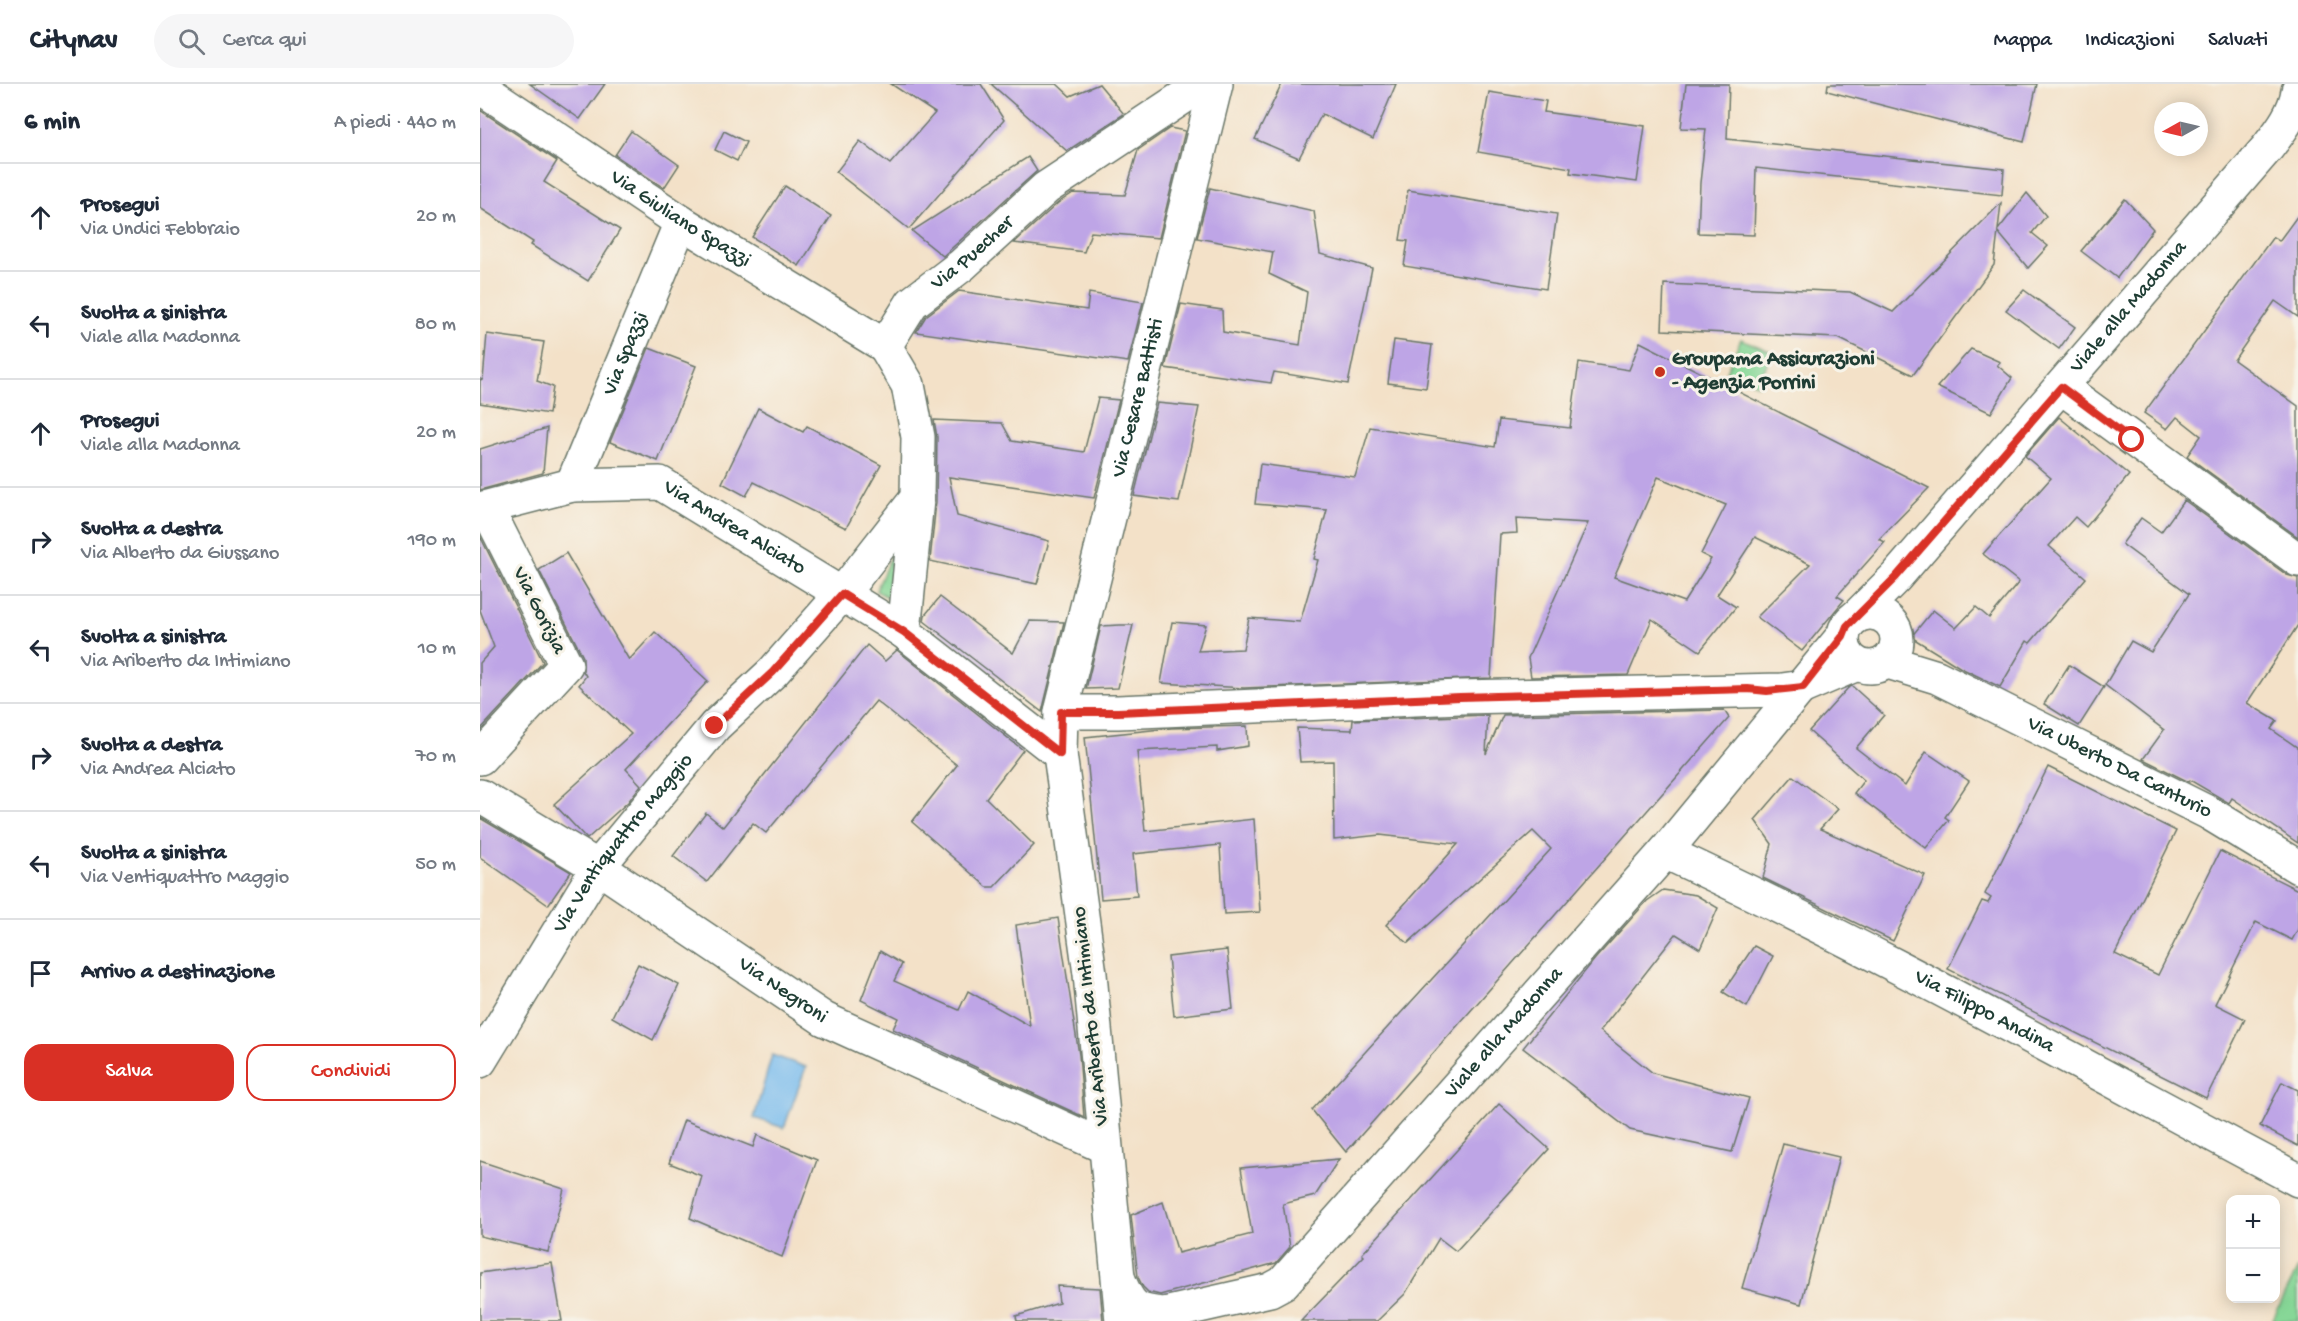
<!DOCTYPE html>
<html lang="it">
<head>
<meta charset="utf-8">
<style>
	:root { --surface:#fff; --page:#f6f6f7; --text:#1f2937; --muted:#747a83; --line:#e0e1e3; --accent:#d93025 }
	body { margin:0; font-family:"Gochi Hand",sans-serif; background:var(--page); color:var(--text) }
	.controls { position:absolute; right:18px; bottom:18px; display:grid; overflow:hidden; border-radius:12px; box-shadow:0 3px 15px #0003 }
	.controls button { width:54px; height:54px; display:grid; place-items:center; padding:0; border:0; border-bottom:2px solid var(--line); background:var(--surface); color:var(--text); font:30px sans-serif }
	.compass { position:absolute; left:1674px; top:18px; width:54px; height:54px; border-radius:50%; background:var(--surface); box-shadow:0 3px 15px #0003; rotate:262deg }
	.stop { position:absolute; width:18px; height:18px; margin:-14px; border:4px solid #d93025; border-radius:50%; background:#fff }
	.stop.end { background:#d93025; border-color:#fff; box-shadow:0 2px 6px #0008 }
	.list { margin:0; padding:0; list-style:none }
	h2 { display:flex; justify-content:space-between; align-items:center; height:78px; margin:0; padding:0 24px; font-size:26px }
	h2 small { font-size:20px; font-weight:400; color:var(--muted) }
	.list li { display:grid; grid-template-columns:39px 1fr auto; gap:18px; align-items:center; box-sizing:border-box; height:108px; padding:0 24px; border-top:2px solid var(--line) }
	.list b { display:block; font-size:22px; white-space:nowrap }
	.list p { margin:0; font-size:20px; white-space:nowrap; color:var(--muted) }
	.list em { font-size:20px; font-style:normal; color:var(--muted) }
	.actions { display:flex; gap:12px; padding:18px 24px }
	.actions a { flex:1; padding:14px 0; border:2px solid var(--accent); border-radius:18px; text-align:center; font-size:21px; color:var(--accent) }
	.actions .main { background:var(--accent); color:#fff }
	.icon { flex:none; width:33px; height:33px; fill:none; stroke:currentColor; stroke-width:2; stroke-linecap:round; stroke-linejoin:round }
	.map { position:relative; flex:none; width:1818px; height:1237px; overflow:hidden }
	header { display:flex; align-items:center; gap:36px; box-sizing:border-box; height:84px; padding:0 30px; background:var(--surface); border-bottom:2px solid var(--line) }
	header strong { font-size:28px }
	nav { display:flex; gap:33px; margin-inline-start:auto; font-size:21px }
	.search { width:420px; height:54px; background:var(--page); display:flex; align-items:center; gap:15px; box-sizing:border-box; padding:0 21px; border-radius:33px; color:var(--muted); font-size:22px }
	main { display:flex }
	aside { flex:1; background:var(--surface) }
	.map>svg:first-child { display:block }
	.green { fill:#87d797; stroke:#538a66; stroke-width:1.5 }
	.water { fill:#78bbee; stroke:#4c7c91; stroke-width:1.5 }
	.building { fill:#bea5e6; fill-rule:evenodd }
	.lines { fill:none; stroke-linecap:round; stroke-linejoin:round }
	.minor-casing { stroke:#697668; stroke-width:36 }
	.minor { stroke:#fff; stroke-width:33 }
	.route { stroke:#d93025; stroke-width:8 }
	.poi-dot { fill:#c8321e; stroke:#f7f3e8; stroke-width:2 }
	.labels { text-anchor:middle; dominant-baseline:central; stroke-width:6; stroke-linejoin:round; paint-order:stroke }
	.street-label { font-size:21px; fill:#1f3d34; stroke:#f7f3e8 }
	.poi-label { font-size:21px; font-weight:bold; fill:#1f3d34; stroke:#f7f3e8; text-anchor:start }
</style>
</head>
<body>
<header>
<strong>Citynav</strong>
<div class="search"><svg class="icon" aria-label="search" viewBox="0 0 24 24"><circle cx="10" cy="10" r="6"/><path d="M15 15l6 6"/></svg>Cerca qui</div>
<nav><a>Mappa</a><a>Indicazioni</a><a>Salvati</a></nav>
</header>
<main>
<aside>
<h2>6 min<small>A piedi · 440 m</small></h2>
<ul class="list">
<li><svg class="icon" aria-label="ahead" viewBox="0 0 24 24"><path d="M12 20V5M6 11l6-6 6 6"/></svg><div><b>Prosegui</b><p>Via Undici Febbraio</p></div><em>20 m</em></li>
<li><svg class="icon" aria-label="left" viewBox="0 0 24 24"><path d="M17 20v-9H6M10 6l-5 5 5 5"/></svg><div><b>Svolta a sinistra</b><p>Viale alla Madonna</p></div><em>80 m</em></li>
<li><svg class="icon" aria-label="ahead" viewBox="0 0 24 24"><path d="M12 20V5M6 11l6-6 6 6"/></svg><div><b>Prosegui</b><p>Viale alla Madonna</p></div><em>20 m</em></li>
<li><svg class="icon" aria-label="right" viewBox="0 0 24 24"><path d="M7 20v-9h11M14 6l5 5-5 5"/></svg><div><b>Svolta a destra</b><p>Via Alberto da Giussano</p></div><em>190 m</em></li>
<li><svg class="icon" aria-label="left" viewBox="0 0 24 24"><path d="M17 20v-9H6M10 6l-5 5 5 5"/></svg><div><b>Svolta a sinistra</b><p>Via Ariberto da Intimiano</p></div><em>10 m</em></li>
<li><svg class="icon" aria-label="right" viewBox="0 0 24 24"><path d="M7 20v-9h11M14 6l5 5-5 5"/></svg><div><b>Svolta a destra</b><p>Via Andrea Alciato</p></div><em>70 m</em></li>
<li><svg class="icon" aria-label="left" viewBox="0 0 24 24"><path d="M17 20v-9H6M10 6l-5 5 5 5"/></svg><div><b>Svolta a sinistra</b><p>Via Ventiquattro Maggio</p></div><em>50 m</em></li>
<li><svg class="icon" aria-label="arrive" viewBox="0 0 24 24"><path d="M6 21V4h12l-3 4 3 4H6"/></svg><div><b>Arrivo a destinazione</b></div></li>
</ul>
<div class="actions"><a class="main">Salva</a><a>Condividi</a></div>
</aside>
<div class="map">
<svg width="1818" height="1237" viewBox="0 0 1818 1237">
	<rect width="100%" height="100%" fill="#f7f3e8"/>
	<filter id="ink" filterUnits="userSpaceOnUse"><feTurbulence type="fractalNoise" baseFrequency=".0167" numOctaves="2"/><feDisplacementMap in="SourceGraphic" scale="12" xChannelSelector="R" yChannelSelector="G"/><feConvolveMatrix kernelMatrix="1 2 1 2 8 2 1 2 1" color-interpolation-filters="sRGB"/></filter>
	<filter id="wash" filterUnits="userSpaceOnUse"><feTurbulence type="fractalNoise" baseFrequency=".008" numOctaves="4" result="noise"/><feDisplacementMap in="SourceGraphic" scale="24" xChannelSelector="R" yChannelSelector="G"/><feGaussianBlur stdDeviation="1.35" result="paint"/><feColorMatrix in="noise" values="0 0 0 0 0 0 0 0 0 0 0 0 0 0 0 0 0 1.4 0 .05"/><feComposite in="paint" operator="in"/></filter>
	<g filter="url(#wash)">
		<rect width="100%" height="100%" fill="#f3e1c8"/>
		<g class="green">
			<polygon points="1261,255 1292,268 1278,301 1246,288"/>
			<polygon points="424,441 417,518 396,507"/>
			<polygon points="1818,1184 1818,1237 1792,1237"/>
		</g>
		<polygon class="water" points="292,971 326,983 304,1044 274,1034"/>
		<g id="blocks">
			<g class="building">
				<polygon points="50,0 125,0 100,35"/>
				<polygon points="411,0 501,0 524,36 429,145 356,88 380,57 410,80 455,29"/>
				<polygon points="511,0 577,0 590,12 619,0 644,30 587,67"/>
				<polygon points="802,0 916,0 893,55 842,30 819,74 775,55"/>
				<polygon points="1206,0 1249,0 1247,55 1524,85 1522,111 1276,84 1274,151 1218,149 1220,99 1226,45 1201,44"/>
				<polygon points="1348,0 1557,0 1544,58 1347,7"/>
				<polygon points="1009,8 1066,17 1064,28 1165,42 1157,98 1090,89 1091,84 998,68"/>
				<polygon points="0,26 77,77 64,98 140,146 108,197 51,161 53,158 0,124"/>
				<polygon points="690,44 705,47 679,154 611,148 604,168 534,159 578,119 593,109 645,111 658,66"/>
				<polygon points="151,47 199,81 184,104 135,71"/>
				<polygon points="244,47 266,58 257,77 235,66"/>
				<polygon points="548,73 557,87 463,172 432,147"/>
				<polygon points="305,102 351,132 319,182 272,153"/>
				<polygon points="730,104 834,127 840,170 892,184 868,300 794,288 791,299 685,284 701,220 742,226 743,248 820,261 827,208 789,190 793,168 717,154"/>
				<polygon points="928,106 1077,130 1066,205 924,182 928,157 920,156"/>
				<polygon points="1547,109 1566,132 1552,149 1568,162 1548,184 1518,148 1514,181 1433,291 1358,254 1182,246 1184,200 1370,208 1413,228 1521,119 1518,146"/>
				<polygon points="1645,115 1673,145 1637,194 1601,167"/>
				<polygon points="1818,131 1818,233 1795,217 1754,276 1818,322 1818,453 1707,372 1721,352 1697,333 1687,345 1664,329 1793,153 1799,157"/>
				<polygon points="1544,206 1595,243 1579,265 1526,226"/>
				<polygon points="479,207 607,226 609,209 663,218 648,278 436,248 446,232"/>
				<polygon points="7,250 64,258 57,297 73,303 69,330 0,319 0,295 3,296"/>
				<polygon points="914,256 952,261 946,304 908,299"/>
				<path d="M1160,258L1449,404L1399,455L1405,458L1357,512L1364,516L1322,567L1277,533L1330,480L1275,453L1237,511L1256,523L1220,567L1172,535L1148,591L1051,593L1048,574L1108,439L1036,435L1037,449L1020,450L1011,594L764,604L681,599L692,538L726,541L718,567L763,565L769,534L820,538L838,476L834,475L847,426L775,420L780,380L875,393L890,343L1015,363L1019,336L1090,344L1099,278L1149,286ZM1178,393L1246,421L1221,470L1231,475L1204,518L1134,493Z"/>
				<polygon points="169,264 216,282 178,377 130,358"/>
				<polygon points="1491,265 1520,278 1517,281 1532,294 1511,329 1457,303"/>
				<polygon points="618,314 639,316 614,414 469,393 477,432 569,457 557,500 450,477 456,418 457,353 454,336 522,339 532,357 604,368"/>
				<polygon points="677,319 719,323 699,418 654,412"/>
				<polygon points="278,324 323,348 327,342 401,381 366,444 274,398 266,412 242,399"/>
				<polygon points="1579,333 1649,391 1606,443 1595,433 1569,462 1606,494 1550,559 1547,557 1520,603 1481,584 1431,553 1453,526 1476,544 1496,523 1509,534 1539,498 1503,470 1571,394 1545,372"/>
				<polygon points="67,344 63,389 0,406 0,365"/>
				<polygon points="1704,416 1807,491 1818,494 1818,541 1767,619 1797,637 1791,645 1818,664 1818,759 1752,714 1749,719 1710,696 1709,698 1663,675 1684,646 1625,601 1651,557 1671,568 1709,510 1642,460 1661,434 1681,448"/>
				<polygon points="0,452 63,578 0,646 0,579 14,563 0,526"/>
				<polygon points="86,469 149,576 175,548 228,597 146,685 161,701 148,718 107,755 74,720 151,650 99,601 106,592 103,587 103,573 59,486"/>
				<polygon points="460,513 533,569 550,537 584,538 562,628 444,537 445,531"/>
				<polygon points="640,541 653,541 638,604 606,605 621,542"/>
				<polygon points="387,561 405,577 417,566 543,666 506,714 554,761 514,803 507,803 432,738 477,681 396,617 286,749 273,739 227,798 193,772 226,729 243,743"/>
				<polygon points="1589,581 1624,603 1599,642 1564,620"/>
				<polygon points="1372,602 1404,631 1376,664 1425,702 1446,668 1489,697 1465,733 1469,736 1446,764 1374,709 1384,696 1329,647 1368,604"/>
				<polygon points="1244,626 1249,634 866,1068 832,1026 1071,765 1053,747 928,859 906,841 978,760 900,751 854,756 853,677 820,678 817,644 872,646 873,636 1008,631 1006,670 1023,631"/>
				<polygon points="767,642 768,662 737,667 737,663 657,667 665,747 774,735 780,828 744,830 740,761 653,770 657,812 621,815 605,653 691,644"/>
				<polygon points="1568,683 1696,747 1635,870 1678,891 1740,767 1818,806 1818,845 1812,856 1776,838 1735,920 1765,935 1726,1014 1468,885 1502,817 1508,819 1511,814 1505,810"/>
				<polygon points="1313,692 1358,725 1340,745 1445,791 1413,857 1283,794 1292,760 1275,736"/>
				<polygon points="0,734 91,788 68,821 0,773"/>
				<polygon points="1183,806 1216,811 1238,824 1220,865 1196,850 1120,947 1173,989 1269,1014 1252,1068 1150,1046 1043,964 1115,875 1167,817"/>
				<polygon points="578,834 599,971 604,1033 413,945 418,934 381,916 400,867 422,880 414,897 479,926 488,907 550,942 536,841"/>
				<polygon points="1274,862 1293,872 1267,923 1243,908"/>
				<polygon points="747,866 753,925 694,932 688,873"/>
				<polygon points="158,880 199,901 173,956 132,933"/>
				<polygon points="1802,998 1818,1006 1818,1062 1780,1042"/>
				<polygon points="1019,1020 1069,1065 976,1167 959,1154 925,1210 897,1237 821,1237 884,1172 882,1170"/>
				<polygon points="204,1036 273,1063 277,1051 337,1076 302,1173 210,1134 222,1092 189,1079"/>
				<polygon points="1303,1060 1359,1073 1321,1220 1262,1204"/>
				<polygon points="859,1075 835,1112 803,1120 810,1163 796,1179 680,1211 668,1208 663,1203 658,1193 651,1131 683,1118 698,1169 772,1150 761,1084"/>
				<polygon points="0,1077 84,1105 68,1168 0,1152"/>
				<polygon points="72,1179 82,1237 0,1237 0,1189"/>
				<polygon points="577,1202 620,1204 623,1237 537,1237 536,1232 579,1219"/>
			</g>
		</g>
	</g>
	<g filter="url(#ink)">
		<use href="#blocks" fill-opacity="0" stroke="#697668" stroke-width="1.5"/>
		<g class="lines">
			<defs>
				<g id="minor">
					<path id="s1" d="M0,3L201,138L405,262"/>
					<polyline points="1581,303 1818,476"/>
					<path id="s2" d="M92,401L201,138"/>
					<path id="s3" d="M0,425L92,401L180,399L424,548L580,670"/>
					<circle cx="1390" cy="556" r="27"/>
					<path id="s4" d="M1378,531L1416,493L1788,63C1801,46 1815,28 1818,7"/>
					<polyline points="424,548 437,416"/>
					<path id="s5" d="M1408,578L1457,593L1729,729L1818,783"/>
					<polyline points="581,628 638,628 980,613 1302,606 1323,603 1377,580"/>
					<polyline points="0,674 86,581 7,424"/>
					<path id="s6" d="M0,712L118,783L344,935L625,1063"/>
					<path id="s7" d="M1185,768C1401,868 1608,985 1818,1096"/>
					<path id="s8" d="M0,977L118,783L235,642L293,588L362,510L437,414L438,353L428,301L405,262L432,219L482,181L566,104L723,0"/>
					<path id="s9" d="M639,1196C650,1223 655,1228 684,1230L790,1206L803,1199L1185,768L1363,552"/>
					<path id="s10" d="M642,1237L610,890L580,670L581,628L736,0"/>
				</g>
			</defs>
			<use href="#minor" class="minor-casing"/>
			<use href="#minor" class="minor"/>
		</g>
	</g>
	<g class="lines" filter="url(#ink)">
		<polyline class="route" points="235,642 293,588 362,510 424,548 580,670 581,628 638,628 980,613 1268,605 1287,607 1323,603 1363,552 1367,542 1416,493 1581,303 1652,356"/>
	</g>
	<circle class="poi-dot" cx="1180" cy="288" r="6"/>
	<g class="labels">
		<g class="street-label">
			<text stroke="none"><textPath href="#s1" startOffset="240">Via Giuliano Spazzi</textPath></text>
			<text stroke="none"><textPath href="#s8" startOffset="1004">Via Puecher</textPath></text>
			<text stroke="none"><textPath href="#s4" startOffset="410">Viale alla Madonna</textPath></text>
			<text stroke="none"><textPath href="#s2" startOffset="142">Via Spazzi</textPath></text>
			<text stroke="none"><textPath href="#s10" startOffset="936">Via Cesare Battisti</textPath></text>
			<text stroke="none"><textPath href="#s3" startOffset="270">Via Andrea Alciato</textPath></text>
			<text transform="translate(58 527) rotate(63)">Via Gorizia</text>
			<text stroke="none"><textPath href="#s5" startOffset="255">Via Uberto Da Canturio</textPath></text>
			<text stroke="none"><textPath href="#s8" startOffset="261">Via Ventiquattro Maggio</textPath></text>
			<text stroke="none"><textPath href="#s6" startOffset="360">Via Negroni</textPath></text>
			<text stroke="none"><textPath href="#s7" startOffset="357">Via Filippo Andina</textPath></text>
			<text transform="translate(612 932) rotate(-96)">Via Ariberto da Intimiano</text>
			<text stroke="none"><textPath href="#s9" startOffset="519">Viale alla Madonna</textPath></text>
		</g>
		<g class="poi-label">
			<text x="1192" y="276">Groupama Assicurazioni<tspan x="1192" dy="24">- Agenzia Porrini</tspan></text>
		</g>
	</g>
</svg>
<div class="controls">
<button>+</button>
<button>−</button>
</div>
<svg class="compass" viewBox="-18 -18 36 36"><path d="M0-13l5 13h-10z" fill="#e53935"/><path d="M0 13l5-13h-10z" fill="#747a83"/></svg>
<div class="stop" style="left:1652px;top:356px"></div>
<div class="stop end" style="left:235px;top:642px"></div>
</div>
</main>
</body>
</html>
